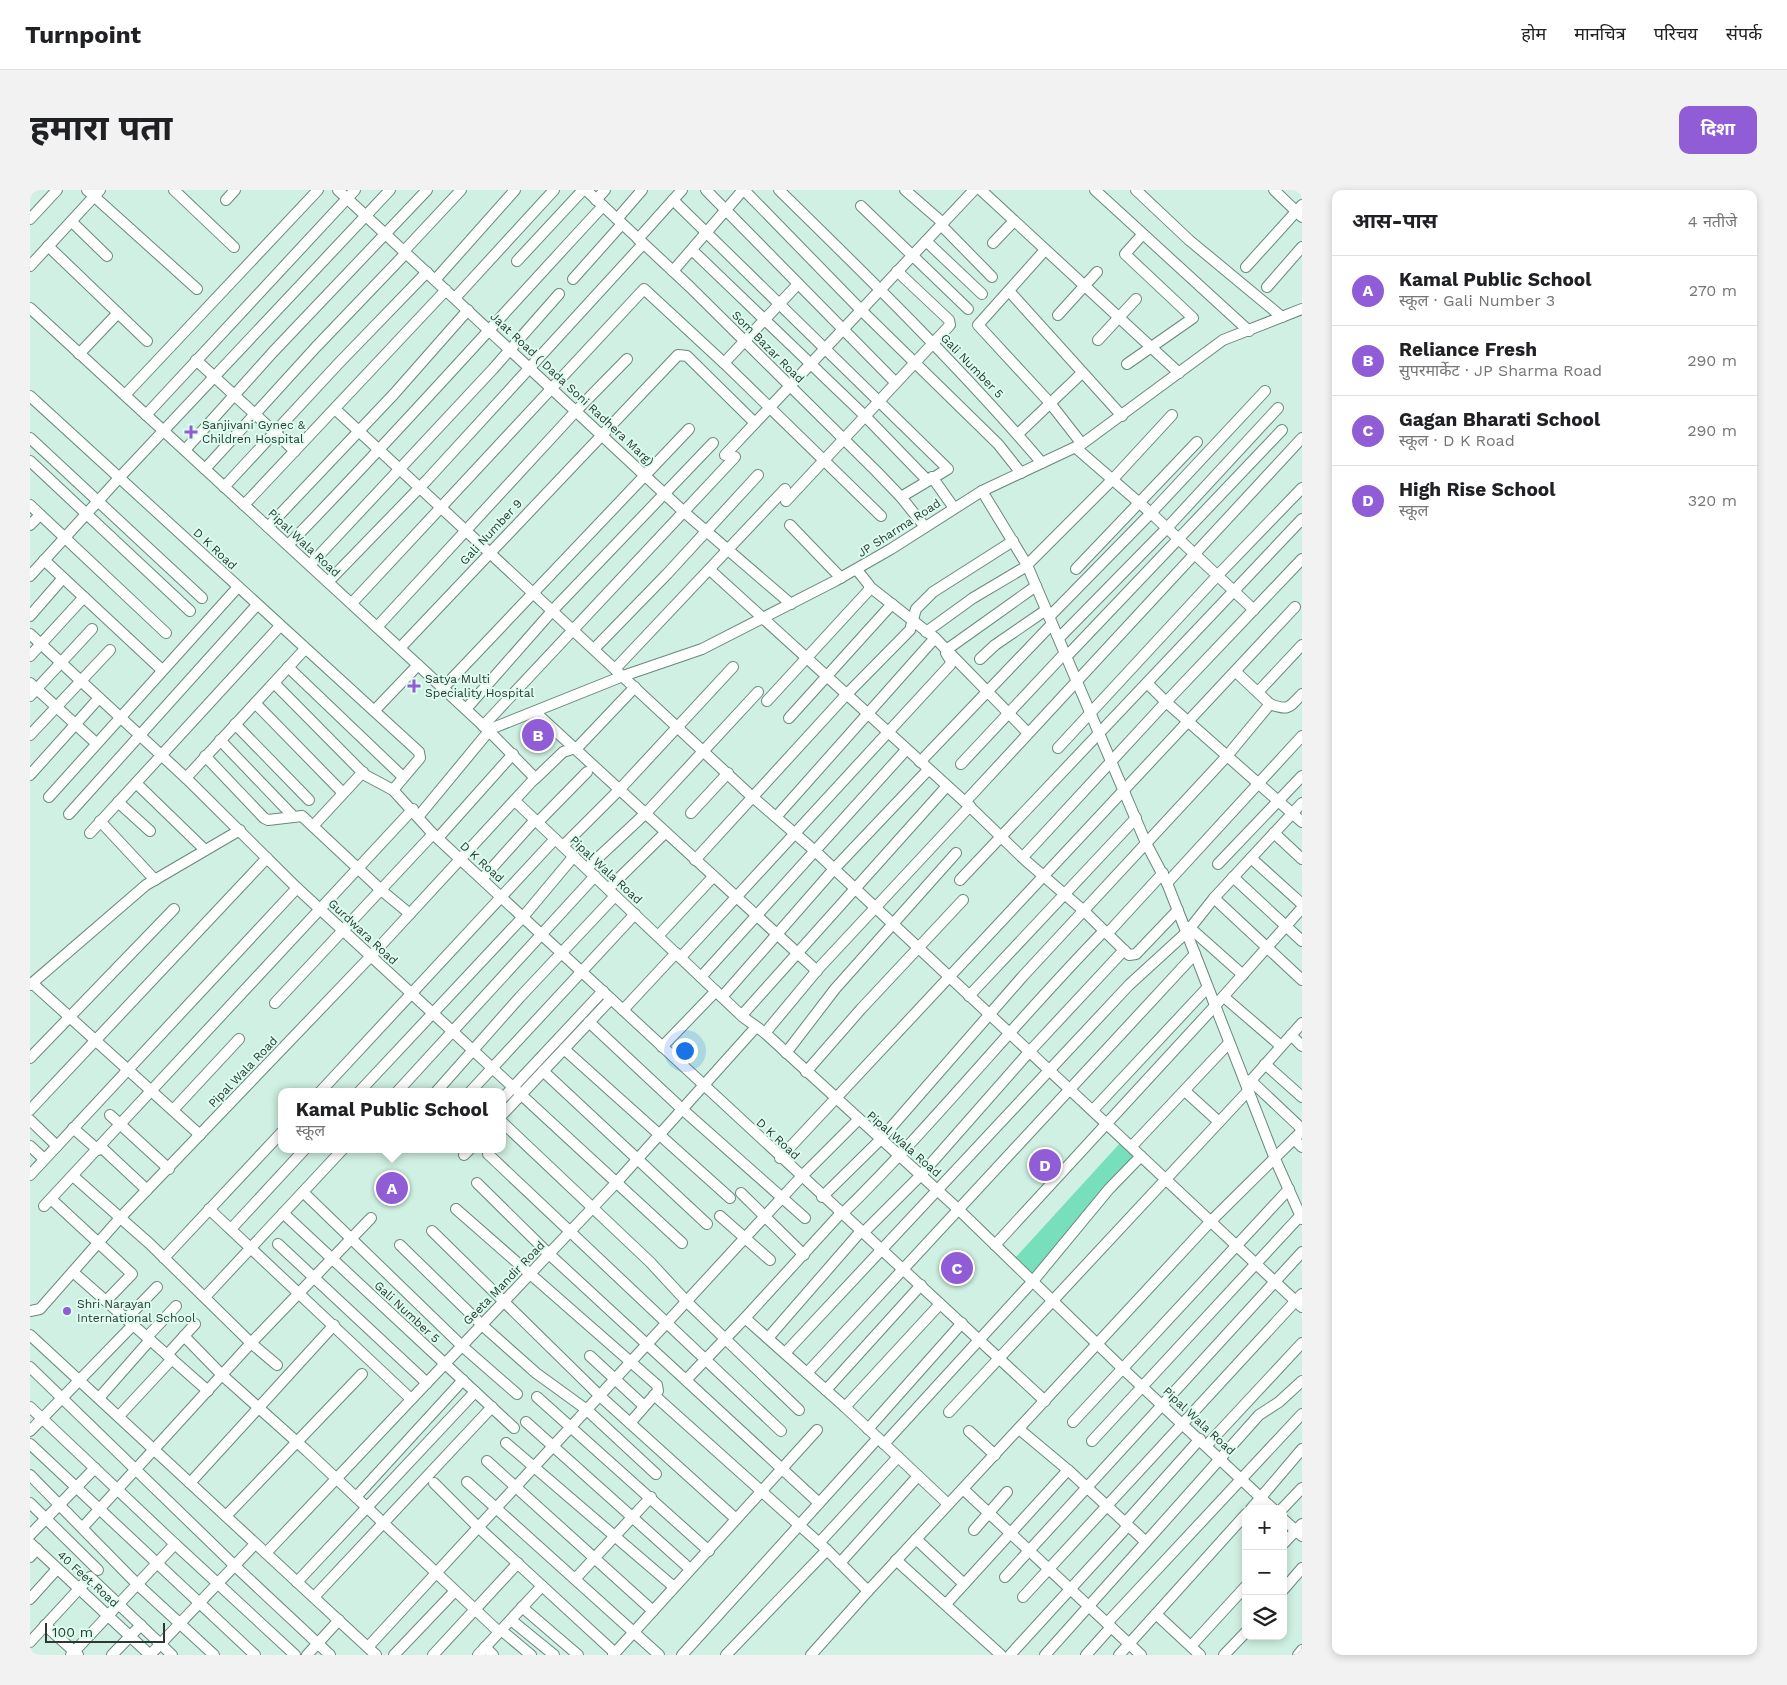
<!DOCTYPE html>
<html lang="hi">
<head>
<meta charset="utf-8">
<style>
	:root { --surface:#fff; --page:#f2f2f2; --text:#202124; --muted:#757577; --line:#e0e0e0; --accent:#905dd6 }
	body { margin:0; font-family:"Work Sans","Noto Sans Devanagari",sans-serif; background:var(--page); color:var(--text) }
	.controls { position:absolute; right:15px; bottom:15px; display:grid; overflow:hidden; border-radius:10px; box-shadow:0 2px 8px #0003 }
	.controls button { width:45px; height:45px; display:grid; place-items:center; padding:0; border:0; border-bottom:1px solid var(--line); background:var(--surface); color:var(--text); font:25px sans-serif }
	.scale { position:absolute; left:15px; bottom:12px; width:120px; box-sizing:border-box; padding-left:5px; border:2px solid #2b3833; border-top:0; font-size:14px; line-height:18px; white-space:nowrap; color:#2b3833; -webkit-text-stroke:4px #dcfdef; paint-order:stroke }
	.you { position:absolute; left:654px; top:860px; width:18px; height:18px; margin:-12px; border:4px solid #fff; border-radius:50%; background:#1a73e8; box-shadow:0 0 0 8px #1a73e833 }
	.badge { display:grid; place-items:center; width:32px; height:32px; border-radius:50%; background:var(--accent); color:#fff; font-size:16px; font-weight:700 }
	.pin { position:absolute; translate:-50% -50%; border:2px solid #fff; box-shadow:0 1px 5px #0006 }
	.popup { position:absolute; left:248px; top:898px; width:228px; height:65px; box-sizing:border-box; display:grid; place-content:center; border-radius:10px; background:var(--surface); filter:drop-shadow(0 1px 4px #0005); font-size:16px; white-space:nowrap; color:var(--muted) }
	.popup b { font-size:19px; color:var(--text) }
	.popup::after { content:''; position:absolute; left:50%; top:100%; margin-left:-10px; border:10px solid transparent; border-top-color:var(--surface) }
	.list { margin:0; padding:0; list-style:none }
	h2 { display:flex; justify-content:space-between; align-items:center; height:65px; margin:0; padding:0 20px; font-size:21px }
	h2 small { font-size:16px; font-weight:400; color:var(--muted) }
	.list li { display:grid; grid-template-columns:32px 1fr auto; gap:15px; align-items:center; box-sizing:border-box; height:70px; padding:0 20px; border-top:1px solid var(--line) }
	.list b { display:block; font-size:19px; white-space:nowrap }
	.list p { margin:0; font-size:16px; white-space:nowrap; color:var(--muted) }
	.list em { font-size:16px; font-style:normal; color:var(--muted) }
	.icon { flex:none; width:28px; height:28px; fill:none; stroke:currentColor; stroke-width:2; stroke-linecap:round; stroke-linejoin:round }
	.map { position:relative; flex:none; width:1272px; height:1465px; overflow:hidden; border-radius:10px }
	header { display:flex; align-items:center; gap:30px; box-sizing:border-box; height:70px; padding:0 25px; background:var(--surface); border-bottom:1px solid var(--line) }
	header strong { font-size:24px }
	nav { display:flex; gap:28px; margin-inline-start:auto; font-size:18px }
	.intro { display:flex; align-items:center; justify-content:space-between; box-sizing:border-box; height:120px; padding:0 30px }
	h1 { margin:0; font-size:35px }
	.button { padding:12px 22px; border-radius:10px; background:var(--accent); color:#fff; font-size:18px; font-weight:700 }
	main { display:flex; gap:30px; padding:0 30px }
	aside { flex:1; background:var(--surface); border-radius:10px; box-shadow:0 2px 8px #0003 }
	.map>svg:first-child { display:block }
	.pitch { fill:#77dfbb }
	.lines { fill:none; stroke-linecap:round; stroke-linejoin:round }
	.minor-casing { stroke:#6a887c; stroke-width:12 }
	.minor { stroke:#fff; stroke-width:10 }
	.poi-dot { fill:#905dd6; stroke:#dcfdef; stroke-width:2 }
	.labels { text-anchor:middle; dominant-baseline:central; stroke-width:4; stroke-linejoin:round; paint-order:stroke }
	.street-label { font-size:12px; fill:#2b3833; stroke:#dcfdef }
	.poi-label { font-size:12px; fill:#2b3833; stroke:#dcfdef; text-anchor:start }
</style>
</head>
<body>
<header>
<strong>Turnpoint</strong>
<nav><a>होम</a><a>मानचित्र</a><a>परिचय</a><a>संपर्क</a></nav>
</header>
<div class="intro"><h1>हमारा पता</h1><a class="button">दिशा</a></div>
<main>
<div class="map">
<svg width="1272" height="1465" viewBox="0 0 1272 1465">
	<rect width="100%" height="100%" fill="#cff0e2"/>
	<polygon class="pitch" points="1091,952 1107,968 1002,1083 985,1068"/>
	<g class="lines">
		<defs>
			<g id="minor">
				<polyline points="57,0 167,99"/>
				<polyline points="144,0 204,57"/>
				<polyline points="308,0 654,322 761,414"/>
				<polyline points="556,0 659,96 846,281 871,307 895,337"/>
				<polyline points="676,0 865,192"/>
				<polyline points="714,0 831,120 968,254 991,283"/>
				<path d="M749,0C839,88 930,177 1012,273"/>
				<polyline points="875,0 913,33"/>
				<polyline points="951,0 1149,183"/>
				<polyline points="1065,0 1219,141"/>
				<polyline points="1106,0 1159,50 1252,127"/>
				<polyline points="1244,0 1272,27"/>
				<polyline points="196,10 205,0"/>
				<polyline points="566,10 575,0"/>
				<polyline points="643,10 918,279 871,307"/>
				<polyline points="831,16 938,119"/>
				<polyline points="0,29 27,0"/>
				<polyline points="587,29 612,0"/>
				<polyline points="42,32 77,66"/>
				<polyline points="911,35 962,87"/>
				<polyline points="608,49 652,0"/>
				<polyline points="896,51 952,104"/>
				<polyline points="963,53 984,31"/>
				<polyline points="18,56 117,151"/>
				<polyline points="662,60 835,226 897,290"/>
				<polyline points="1015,60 948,135 1020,213 1052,254"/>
				<polyline points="374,61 431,0"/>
				<polyline points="487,71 553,0"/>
				<polyline points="0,76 70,0"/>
				<polyline points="1216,77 1272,15"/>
				<polyline points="643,81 713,0"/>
				<polyline points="543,89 592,34"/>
				<polyline points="405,90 485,0"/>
				<polyline points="1237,97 1272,57"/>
				<polyline points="979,101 1092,226"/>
				<polyline points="425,108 524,0"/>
				<polyline points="0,118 388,475 458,540 505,588 341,766 90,1028 10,1119 0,1121"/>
				<polyline points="1028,125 1067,82"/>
				<polyline points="1068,150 1106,109"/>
				<polyline points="49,164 88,123"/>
				<polyline points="166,170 265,261"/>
				<polyline points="694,173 768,94"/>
				<polyline points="1097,174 1163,128 1095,64 1112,45"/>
				<polyline points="95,205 288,0"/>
				<polyline points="0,206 389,562 390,568 363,600 403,644 1015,1211"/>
				<polyline points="305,219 718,603 785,661 1272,1117"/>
				<polyline points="116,225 325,0"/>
				<polyline points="988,244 1052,183"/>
				<polyline points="0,248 172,408"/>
				<polyline points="1046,258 1121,323 1224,420"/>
				<polyline points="155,260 243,162 397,0"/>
				<polyline points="695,265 944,0"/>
				<polyline points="0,271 160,421"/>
				<polyline points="175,279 286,157 376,63"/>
				<polyline points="902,287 924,318"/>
				<polyline points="194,297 308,174 397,82"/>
				<polyline points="756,311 920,135 919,130 867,81"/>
				<polyline points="0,315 136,443"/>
				<polyline points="214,315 416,100"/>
				<polyline points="0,335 10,325"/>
				<polyline points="760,335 811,388"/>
				<polyline points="238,337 364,204 438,120"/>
				<path d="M258,355C366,245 468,129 573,16"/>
				<polyline points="14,370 132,480"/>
				<polyline points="280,375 463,179 529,104"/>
				<polyline points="997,375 1083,289 1142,225"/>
				<polyline points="1046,379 1167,252"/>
				<polyline points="680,380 935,612 995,670 1054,721 1099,765 1106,764 1148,720"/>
				<polyline points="0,386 89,288 360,0"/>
				<polyline points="298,392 397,290 613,54"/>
				<polyline points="840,397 905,448 998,543"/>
				<polyline points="322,413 614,99 694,173 851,326"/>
				<polyline points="0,426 33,388"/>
				<polyline points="1019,427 1121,323 1235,201"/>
				<polyline points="347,437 546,221 597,169"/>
				<polyline points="896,442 943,408 997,376"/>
				<polyline points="0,444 156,588 267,698 652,1053"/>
				<polyline points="1029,448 1137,338 1248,218"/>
				<polyline points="370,458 648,165 657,166 725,233"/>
				<polyline points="564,459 637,384 728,285"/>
				<polyline points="0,466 54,407"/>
				<polyline points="1036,467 1252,240"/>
				<polyline points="950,469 965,455 1016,420"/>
				<polyline points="258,477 373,587"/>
				<polyline points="585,479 755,299"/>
				<polyline points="1206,482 1240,514"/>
				<polyline points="0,493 66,553"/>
				<polyline points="244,493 335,585 363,600"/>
				<polyline points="1117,493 1136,512 1272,632"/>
				<polyline points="413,498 659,239"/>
				<polyline points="1228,502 1272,455"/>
				<polyline points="0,506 62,439"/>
				<polyline points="737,511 839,400 839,395 827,380"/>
				<polyline points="225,513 313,603"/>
				<polyline points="436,519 523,420 683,253"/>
				<polyline points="344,521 388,475"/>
				<polyline points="505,522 787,781"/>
				<polyline points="759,528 862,414"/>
				<polyline points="205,534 279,610"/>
				<polyline points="453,536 705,267"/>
				<polyline points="458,540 593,486 672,459 805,391 861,359 952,301 1052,254 1193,150 1272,119"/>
				<polyline points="0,545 80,460"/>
				<polyline points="190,550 262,625"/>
				<polyline points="1028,558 1188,385 1272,298"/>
				<polyline points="175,566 234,628 238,630 272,626 351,700 380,724"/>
				<polyline points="890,572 1022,434"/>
				<polyline points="931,574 1035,463"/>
				<polyline points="0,585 69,508"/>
				<polyline points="156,588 275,459"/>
				<polyline points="505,589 533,562 548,557 605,497"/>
				<polyline points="106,593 175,660"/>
				<polyline points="19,607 208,397"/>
				<polyline points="485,611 713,827 735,843 929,1020 1092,1178 1243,1319"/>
				<polyline points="88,612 120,641"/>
				<polyline points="935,612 1272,248"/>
				<polyline points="661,623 698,583"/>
				<polyline points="39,624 227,415"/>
				<polyline points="388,627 459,541"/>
				<polyline points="746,627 905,448"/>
				<polyline points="70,631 125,690"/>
				<polyline points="508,632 557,582"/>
				<polyline points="283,636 333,582"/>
				<polyline points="60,643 250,436"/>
				<polyline points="1244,643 1272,669"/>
				<polyline points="408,648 483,564"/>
				<polyline points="533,656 589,600 703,477"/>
				<polyline points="993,667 1136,512 1272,369"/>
				<polyline points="1221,668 1272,714"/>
				<polyline points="665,670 816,505 880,440 886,419 903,402 983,351"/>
				<polyline points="1188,674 1272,586"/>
				<polyline points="557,678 617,622 728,502"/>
				<polyline points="1203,687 1272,751"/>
				<polyline points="452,689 505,630"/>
				<polyline points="930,690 1272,329"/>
				<polyline points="1137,693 1272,546"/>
				<polyline points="578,699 635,643"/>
				<polyline points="1184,708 1272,790"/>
				<polyline points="1159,737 1213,785"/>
				<polyline points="1077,744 1133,683"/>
				<polyline points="628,746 683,687"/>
				<polyline points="1165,764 1245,969 1272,1029"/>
				<polyline points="651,767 920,475 921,471 916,463 919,458 1006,396"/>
				<polyline points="671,787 876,560"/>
				<polyline points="2,793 170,945"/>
				<polyline points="0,795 116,695 210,640"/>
				<polyline points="939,806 1106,628"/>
				<polyline points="692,807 804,679 898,580"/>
				<polyline points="1194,807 1251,856"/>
				<polyline points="245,813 403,644"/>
				<polyline points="593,820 646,763"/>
				<polyline points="712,825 917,596"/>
				<polyline points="559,832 652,919 775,1028"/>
				<polyline points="735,843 789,778 940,616"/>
				<polyline points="1261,845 1272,856"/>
				<polyline points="632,857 686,801"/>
				<polyline points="534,859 700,1008"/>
				<polyline points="756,863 805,799 926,663"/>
				<polyline points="0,868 144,719"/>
				<polyline points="1235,874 1272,907"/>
				<polyline points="513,881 677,1034"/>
				<polyline points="776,882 831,819 933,710"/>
				<polyline points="1220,890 1272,939"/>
				<polyline points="1217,895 1272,833"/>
				<polyline points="1155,901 1189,932"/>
				<polyline points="290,902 525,649"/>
				<polyline points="329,902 493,727 544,666"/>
				<polyline points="367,902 565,686"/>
				<polyline points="406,902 490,807 585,706"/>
				<polyline points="440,902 605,724"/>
				<polyline points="472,909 573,801"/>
				<polyline points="0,920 237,668"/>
				<polyline points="143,920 209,849"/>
				<polyline points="1063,920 1177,798"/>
				<polyline points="80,925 139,979"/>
				<polyline points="472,925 581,809"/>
				<polyline points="0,930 27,956"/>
				<polyline points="472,932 620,1072 657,1112 769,1220"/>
				<polyline points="43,938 68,960"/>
				<polyline points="1264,949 1272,957"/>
				<polyline points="0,956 14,969"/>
				<polyline points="1102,956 1199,853"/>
				<polyline points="71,957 117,1000"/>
				<polyline points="458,964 751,1241"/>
				<polyline points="434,965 440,959"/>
				<polyline points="750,968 1265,417"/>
				<polyline points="0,985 267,698"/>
				<polyline points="43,986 120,1054 221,1153 247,1175"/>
				<polyline points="447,993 519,1064 789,1313"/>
				<polyline points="273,1002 432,1156 487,1204"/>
				<polyline points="711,1003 774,1065"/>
				<path d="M792,1007L850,950L993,786L1197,566L1240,514C1258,521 1259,518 1272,504"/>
				<polyline points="21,1009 102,1084 76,1111"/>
				<polyline points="14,1016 383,619"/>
				<polyline points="179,1019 381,1209"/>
				<polyline points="426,1019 627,1195 628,1201 600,1233"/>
				<polyline points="253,1023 484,1238"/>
				<path d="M812,1024C904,934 984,833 1074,741"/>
				<polyline points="690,1026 740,1070"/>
				<polyline points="201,1039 275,959"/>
				<polyline points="402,1041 570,1206 706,1329"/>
				<polyline points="833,1043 890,986 1000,861 1094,760"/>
				<polyline points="248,1054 397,1193"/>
				<polyline points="370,1055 452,1135 506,1183 557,1220 626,1284"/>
				<polyline points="965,1055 1184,817 1272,718"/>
				<polyline points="134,1068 252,942"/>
				<polyline points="43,1082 178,1201"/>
				<polyline points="175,1107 313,959"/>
				<polyline points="715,1128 815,1217 918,1314"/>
				<polyline points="96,1129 127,1097"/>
				<polyline points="0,1145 346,1465"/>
				<polyline points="154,1146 192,1185 277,1261 469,1442"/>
				<polyline points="117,1147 146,1116"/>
				<polyline points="738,1148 831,1041"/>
				<polyline points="755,1163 1099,795 1157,742 1184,708 1272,613"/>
				<polyline points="137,1165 165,1134"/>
				<polyline points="560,1166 614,1216"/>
				<polyline points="0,1177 205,1376 300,1465"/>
				<polyline points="777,1183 1165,764 1137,693 1116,653 997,375 952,301"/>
				<polyline points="656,1190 715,1128 811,1023"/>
				<polyline points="796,1200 891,1095"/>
				<polyline points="624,1205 797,1360"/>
				<polyline points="507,1207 679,1361"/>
				<polyline points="69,1208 120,1150"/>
				<polyline points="0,1217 145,1354"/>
				<polyline points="815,1217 910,1114"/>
				<polyline points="919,1222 1219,900"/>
				<polyline points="89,1226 142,1169"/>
				<polyline points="496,1232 660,1379"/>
				<polyline points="1043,1232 1259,999"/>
				<polyline points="838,1239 932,1133"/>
				<polyline points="0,1241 103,1135"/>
				<polyline points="939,1241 965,1265"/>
				<polyline points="1062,1251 1270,1026"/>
				<polyline points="476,1253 644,1397"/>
				<polyline points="0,1254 225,1465"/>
				<polyline points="854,1254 1003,1091 1079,999 1111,966"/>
				<polyline points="1177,1255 1272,1153"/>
				<polyline points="457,1271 623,1421"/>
				<polyline points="0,1285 107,1394 184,1465"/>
				<polyline points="437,1292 629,1465"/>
				<polyline points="160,1293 304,1135"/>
				<polyline points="404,1293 448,1337 585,1463"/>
				<polyline points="933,1299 1111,1465"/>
				<polyline points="326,1307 433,1190"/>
				<polyline points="0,1313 68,1380"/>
				<polyline points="1221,1319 1272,1259"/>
				<polyline points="1252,1319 1272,1298"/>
				<polyline points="196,1326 332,1184"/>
				<polyline points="1253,1329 1272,1346"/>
				<polyline points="1095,1333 1170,1249"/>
				<polyline points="53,1337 221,1153 341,1028"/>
				<polyline points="944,1340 977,1302"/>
				<polyline points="0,1345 65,1278"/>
				<polyline points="886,1349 934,1394"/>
				<polyline points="1116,1352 1229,1225 1249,1212 1272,1191"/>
				<polyline points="0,1353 120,1465"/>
				<polyline points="789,1353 868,1267"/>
				<polyline points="1253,1354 1272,1334"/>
				<polyline points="236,1363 586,993 726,837"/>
				<polyline points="0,1367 7,1359"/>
				<polyline points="866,1370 971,1465"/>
				<polyline points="810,1373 888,1286"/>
				<polyline points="975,1387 1272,1062"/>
				<polyline points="545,1389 621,1307"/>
				<polyline points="267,1392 445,1202"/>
				<polyline points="1253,1400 1272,1378"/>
				<polyline points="284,1407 462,1217"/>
				<polyline points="993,1407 1272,1104"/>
				<polyline points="0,1409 27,1379"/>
				<polyline points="916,1414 1038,1280 989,1239"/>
				<polyline points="492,1417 548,1465"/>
				<polyline points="1126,1424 1170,1465"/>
				<polyline points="481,1430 524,1465"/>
				<polyline points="1077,1433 1272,1224"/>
				<polyline points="15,1435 48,1465"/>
				<polyline points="471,1440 501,1465"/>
				<polyline points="0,1452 60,1387 142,1465"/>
				<polyline points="1161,1456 1216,1396"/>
				<polyline points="338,1457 771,987 828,930"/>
				<polyline points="455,1457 463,1465"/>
				<polyline points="41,1465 145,1354 265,1465"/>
				<polyline points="82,1465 111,1435"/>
				<polyline points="120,1465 225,1354"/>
				<polyline points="277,1465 309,1430"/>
				<polyline points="364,1465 425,1401"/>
				<polyline points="403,1465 488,1373"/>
				<polyline points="448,1465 512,1396"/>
				<polyline points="583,1465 787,1240"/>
				<polyline points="652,1465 848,1248"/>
				<polyline points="696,1465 797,1360 838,1401"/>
				<polyline points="781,1465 838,1401 1180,1032 1272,941"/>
				<polyline points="980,1465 1098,1336"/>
				<polyline points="1015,1465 1116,1352 1038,1280"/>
				<polyline points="1056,1465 1081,1437"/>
				<polyline points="1089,1465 1216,1324"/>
				<polyline points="1194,1465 1216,1442"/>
				<polyline points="1268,1465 1272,1460"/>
			</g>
		</defs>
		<use href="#minor" class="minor-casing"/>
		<use href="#minor" class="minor"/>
	</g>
	<g class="poi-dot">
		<path d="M158.5 234.5h5v5h5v5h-5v5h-5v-5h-5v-5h5z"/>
		<path d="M381.5 488.5h5v5h5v5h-5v5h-5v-5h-5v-5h5z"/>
		<circle cx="37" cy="1121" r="5"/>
	</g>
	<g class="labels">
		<g class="street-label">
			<text transform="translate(738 157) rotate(45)">Som Bazar Road</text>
			<text transform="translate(942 176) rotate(46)">Gali Number 5</text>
			<text transform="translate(542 199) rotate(43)">Jaat Road ( Dada Soni Radhera Marg)</text>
			<text transform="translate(869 338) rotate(-33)">JP Sharma Road</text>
			<text transform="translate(461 342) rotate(-47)">Gali Number 9</text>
			<text transform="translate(274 353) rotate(43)">Pipal Wala Road</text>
			<text transform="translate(185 359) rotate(43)">D K Road</text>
			<text transform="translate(452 672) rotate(42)">D K Road</text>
			<text transform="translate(576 680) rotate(43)">Pipal Wala Road</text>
			<text transform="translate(333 742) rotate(43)">Gurdwara Road</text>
			<text transform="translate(213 882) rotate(-46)">Pipal Wala Road</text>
			<text transform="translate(748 949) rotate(43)">D K Road</text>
			<text transform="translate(874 954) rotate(41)">Pipal Wala Road</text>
			<text transform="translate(474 1093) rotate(-46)">Geeta Mandir Road</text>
			<text transform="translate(377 1122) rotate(43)">Gali Number 5</text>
			<text transform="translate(1169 1231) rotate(43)">Pipal Wala Road</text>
			<text transform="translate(58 1389) rotate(42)">40 Feet Road</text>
		</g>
		<g class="poi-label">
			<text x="172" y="235">Sanjivani Gynec &amp;<tspan x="172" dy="14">Children Hospital</tspan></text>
			<text x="395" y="489">Satya Multi<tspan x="395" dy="14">Speciality Hospital</tspan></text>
			<text x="47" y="1114">Shri Narayan<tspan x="47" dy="14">International School</tspan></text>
		</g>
	</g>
</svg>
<div class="controls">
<button>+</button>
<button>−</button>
<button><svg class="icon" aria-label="layers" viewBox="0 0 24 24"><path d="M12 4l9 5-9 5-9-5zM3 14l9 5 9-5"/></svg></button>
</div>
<div class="scale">100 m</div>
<div class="you"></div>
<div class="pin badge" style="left:362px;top:998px">A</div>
<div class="popup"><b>Kamal Public School</b>स्कूल</div>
<div class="pin badge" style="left:508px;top:545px">B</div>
<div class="pin badge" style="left:927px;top:1078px">C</div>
<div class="pin badge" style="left:1015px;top:975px">D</div>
</div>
<aside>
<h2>आस-पास<small>4 नतीजे</small></h2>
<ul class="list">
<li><span class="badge">A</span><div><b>Kamal Public School</b><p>स्कूल · Gali Number 3</p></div><em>270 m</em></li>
<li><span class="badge">B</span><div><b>Reliance Fresh</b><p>सुपरमार्केट · JP Sharma Road</p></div><em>290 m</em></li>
<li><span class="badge">C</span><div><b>Gagan Bharati School</b><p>स्कूल · D K Road</p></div><em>290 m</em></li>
<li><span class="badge">D</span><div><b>High Rise School</b><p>स्कूल</p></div><em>320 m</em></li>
</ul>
</aside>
</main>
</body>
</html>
